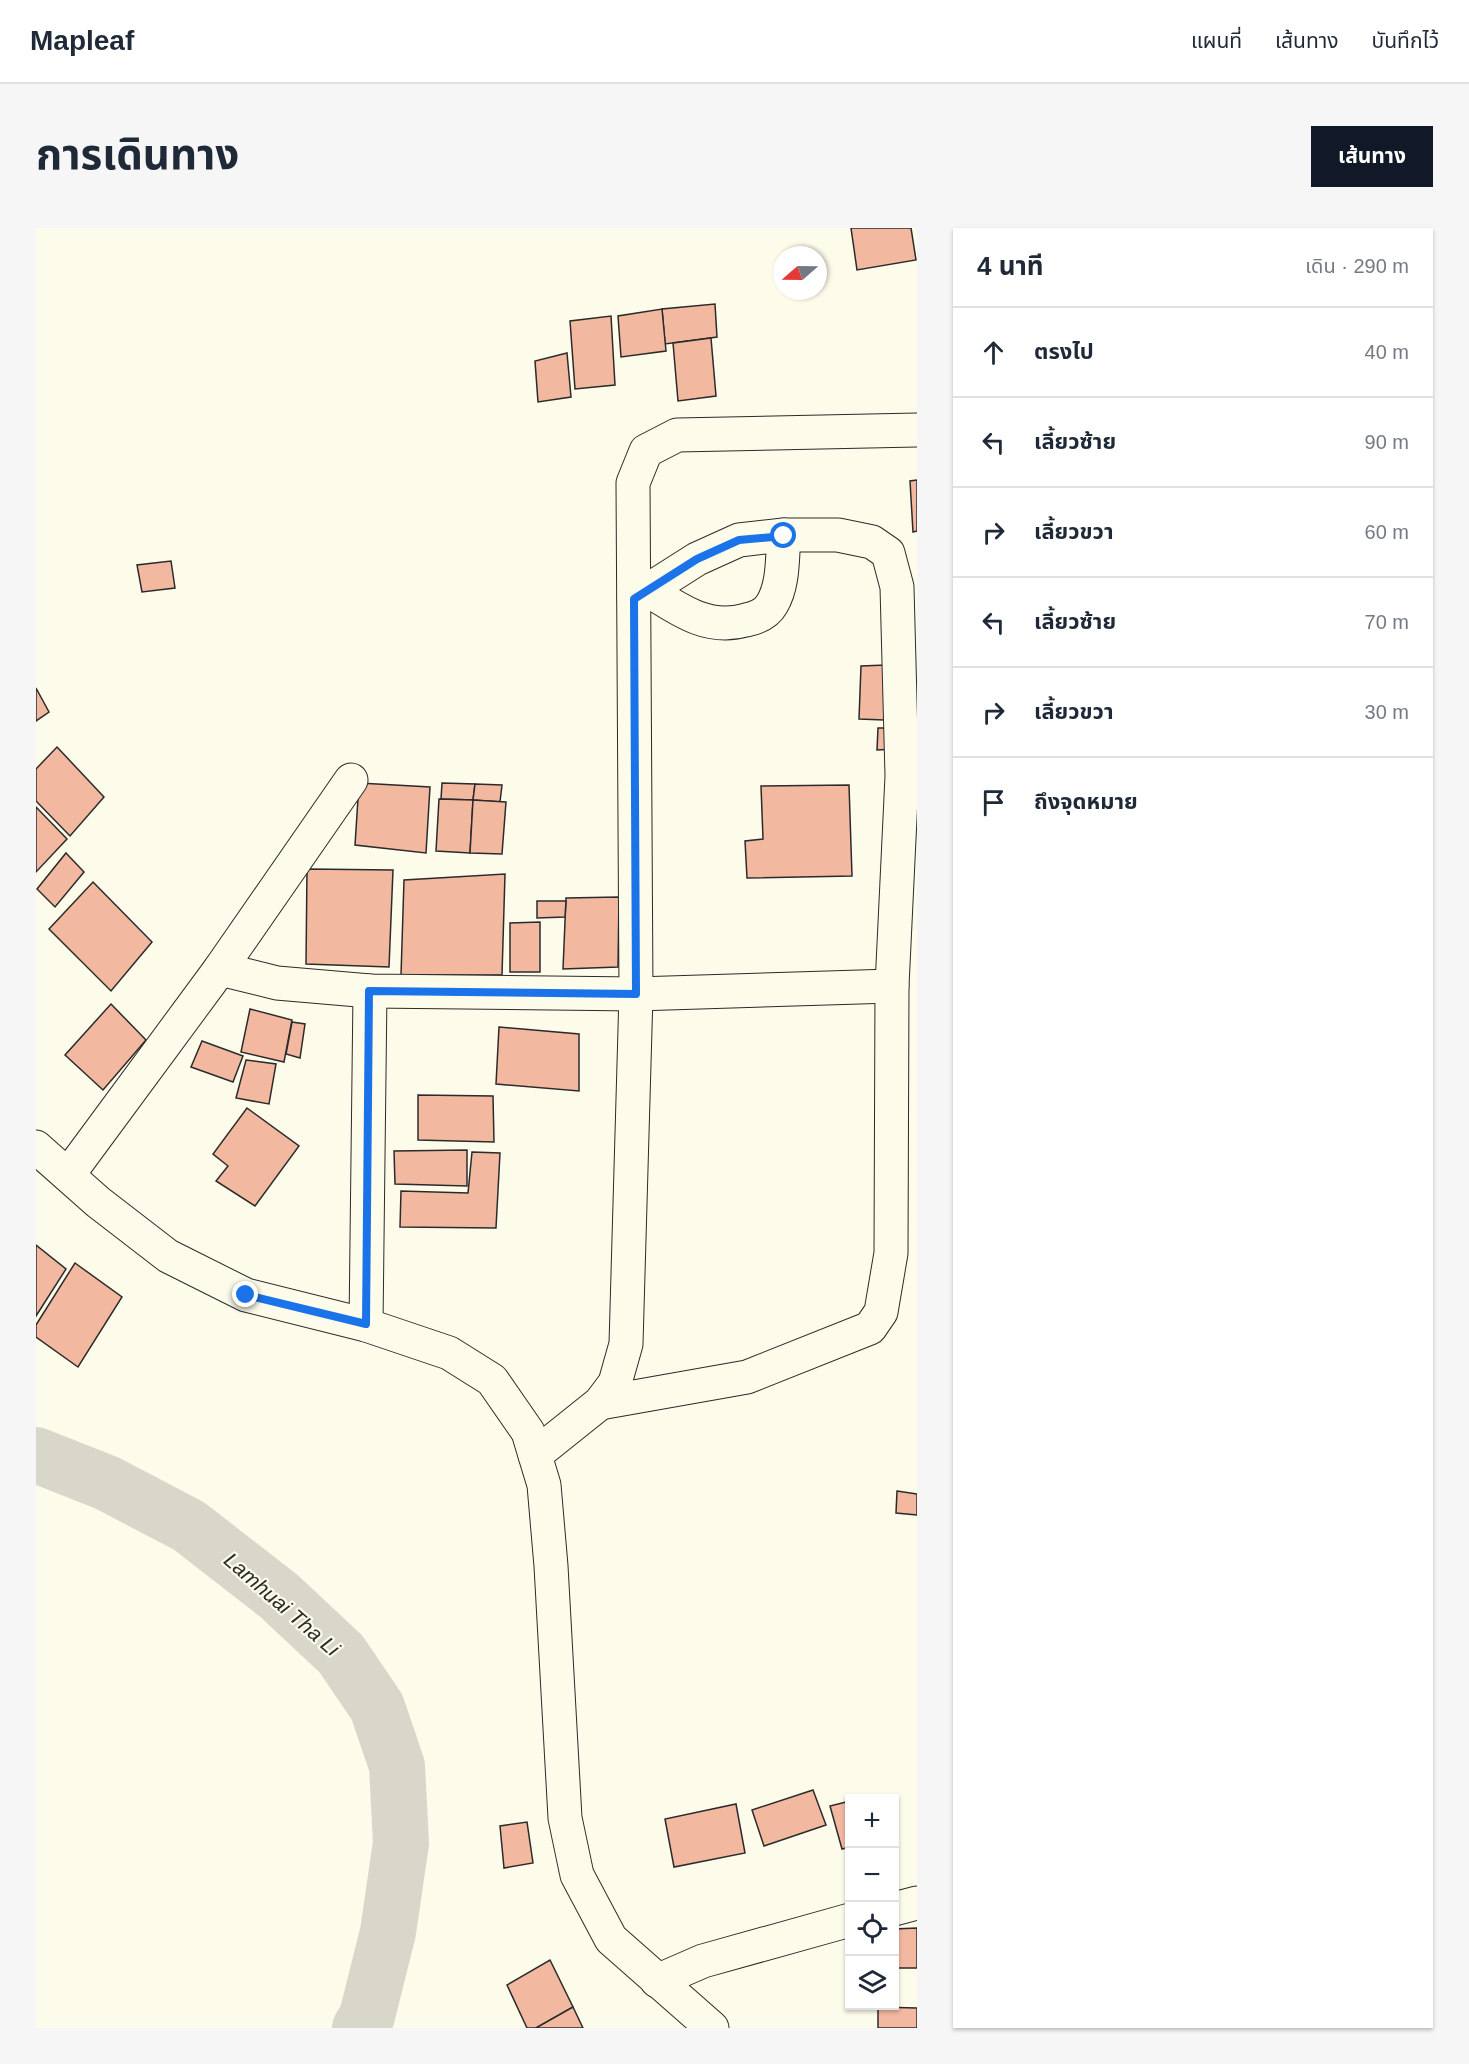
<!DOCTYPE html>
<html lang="th">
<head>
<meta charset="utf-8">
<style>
	:root { --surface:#fff; --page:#f6f6f7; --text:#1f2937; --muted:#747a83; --line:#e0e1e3; --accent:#111827 }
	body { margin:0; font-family:Arial,"Noto Sans Thai",sans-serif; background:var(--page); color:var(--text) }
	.controls { position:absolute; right:18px; bottom:18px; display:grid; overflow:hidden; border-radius:0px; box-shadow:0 2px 4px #0004 }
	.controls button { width:54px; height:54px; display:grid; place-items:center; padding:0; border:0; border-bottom:2px solid var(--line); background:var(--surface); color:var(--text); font:30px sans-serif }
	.compass { position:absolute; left:737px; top:18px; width:54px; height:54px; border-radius:50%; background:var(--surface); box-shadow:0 2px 4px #0004; rotate:250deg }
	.stop { position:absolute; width:18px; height:18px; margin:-14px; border:4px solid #1a73e8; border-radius:50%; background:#fff }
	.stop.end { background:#1a73e8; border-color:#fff; box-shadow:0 2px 6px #0008 }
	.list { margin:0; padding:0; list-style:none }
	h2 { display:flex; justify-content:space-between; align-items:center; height:78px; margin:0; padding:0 24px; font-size:26px }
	h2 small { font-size:20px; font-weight:400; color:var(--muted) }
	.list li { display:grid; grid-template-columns:39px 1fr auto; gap:18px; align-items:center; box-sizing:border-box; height:90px; padding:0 24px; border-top:2px solid var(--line) }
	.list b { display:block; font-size:22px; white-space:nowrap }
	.list em { font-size:20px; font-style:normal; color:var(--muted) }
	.icon { flex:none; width:33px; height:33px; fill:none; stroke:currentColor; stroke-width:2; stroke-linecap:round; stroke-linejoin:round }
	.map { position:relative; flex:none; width:881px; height:1800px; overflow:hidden; border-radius:0px }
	header { display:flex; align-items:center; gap:36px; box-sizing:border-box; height:84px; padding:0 30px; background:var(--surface); border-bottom:2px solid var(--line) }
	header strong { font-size:28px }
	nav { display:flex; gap:33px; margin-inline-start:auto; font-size:21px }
	.intro { display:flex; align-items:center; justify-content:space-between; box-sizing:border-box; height:144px; padding:0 36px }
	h1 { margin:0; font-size:42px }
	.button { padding:15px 27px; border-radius:0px; background:var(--accent); color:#fff; font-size:21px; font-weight:700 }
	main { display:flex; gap:36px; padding:0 36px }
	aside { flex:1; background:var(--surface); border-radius:0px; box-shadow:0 2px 4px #0004 }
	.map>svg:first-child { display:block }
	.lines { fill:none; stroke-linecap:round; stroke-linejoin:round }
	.river { stroke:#d8d7c9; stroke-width:56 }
	.building { fill:#f2b8a0; stroke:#2b2b2b; stroke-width:1.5 }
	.minor-casing { stroke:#2b2b2b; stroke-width:35 }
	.minor { stroke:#fdfbea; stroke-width:33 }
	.route { stroke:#1a73e8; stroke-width:8 }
	.labels { text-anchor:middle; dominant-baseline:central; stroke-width:4.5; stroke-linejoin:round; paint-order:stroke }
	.water-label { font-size:21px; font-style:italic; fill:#2b2b2b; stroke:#fdfbea }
</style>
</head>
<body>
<header>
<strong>Mapleaf</strong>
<nav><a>แผนที่</a><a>เส้นทาง</a><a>บันทึกไว้</a></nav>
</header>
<div class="intro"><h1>การเดินทาง</h1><a class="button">เส้นทาง</a></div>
<main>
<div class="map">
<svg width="881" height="1800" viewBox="0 0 881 1800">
	<rect width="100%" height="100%" fill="#fdfbea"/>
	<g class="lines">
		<polyline class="river" points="0,1227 71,1255 153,1298 243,1368 305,1426 341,1479 361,1538 365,1615 352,1704 331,1788 324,1800"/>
	</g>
	<g class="building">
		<polygon points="815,0 875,0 880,32 821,42"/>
		<polygon points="679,76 681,109 629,116 626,81"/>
		<polygon points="626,81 630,123 585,129 582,88"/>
		<polygon points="575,88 579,157 539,161 534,93"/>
		<polygon points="675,110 680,168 642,173 637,115"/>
		<polygon points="531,125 535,169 502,174 499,133"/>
		<polygon points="881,252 881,303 877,304 874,253"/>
		<polygon points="135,333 139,360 106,364 101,337"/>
		<polygon points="850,437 848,492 823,491 825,438"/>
		<polygon points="0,460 13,484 0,493"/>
		<polygon points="842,500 860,500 860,521 841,522"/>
		<polygon points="21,519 68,569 34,608 0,573 0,541"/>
		<polygon points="323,555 394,559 390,625 319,617"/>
		<polygon points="406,555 439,556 437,572 405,571"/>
		<polygon points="439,556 466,557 464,574 437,572"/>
		<polygon points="813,557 816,648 711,650 709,613 727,611 725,558"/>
		<polygon points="403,571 437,572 434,625 400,623"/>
		<polygon points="437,572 470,574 466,626 434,625"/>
		<polygon points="0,579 31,611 0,644"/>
		<polygon points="30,625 48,644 19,679 1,661"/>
		<polygon points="271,641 357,642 353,739 270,736"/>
		<polygon points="469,646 466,747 365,747 368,652"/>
		<polygon points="57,654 116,714 75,763 13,701"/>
		<polygon points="583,669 582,739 527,741 530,670"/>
		<polygon points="501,673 530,673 529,689 501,690"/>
		<polygon points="504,694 504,744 474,744 474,695"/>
		<polygon points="75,776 110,812 67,862 29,827"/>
		<polygon points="214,781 256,792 248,834 205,824"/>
		<polygon points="256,794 269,796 264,830 250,826"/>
		<polygon points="463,799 543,806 543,863 460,856"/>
		<polygon points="166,813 207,828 197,854 155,839"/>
		<polygon points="210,832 240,836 233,876 200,870"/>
		<polygon points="382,867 457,868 458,914 382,912"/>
		<polygon points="211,880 263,918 219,978 180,953 192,938 177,926"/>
		<polygon points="431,922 431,958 359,956 358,923"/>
		<polygon points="436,924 464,925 460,1000 364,999 365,963 432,965"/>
		<polygon points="0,1017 30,1041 0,1088"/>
		<polygon points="39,1035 86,1069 42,1139 0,1109 0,1097"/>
		<polygon points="861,1263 881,1266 881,1287 860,1285"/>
		<polygon points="777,1562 790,1597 728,1618 716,1582"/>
		<polygon points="814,1573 814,1619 806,1621 794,1578"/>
		<polygon points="700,1576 709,1625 638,1639 629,1591"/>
		<polygon points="491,1594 497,1635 468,1640 464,1598"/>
		<polygon points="881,1700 881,1740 858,1740 858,1701"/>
		<polygon points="514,1732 537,1779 500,1800 491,1800 471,1757"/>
		<polygon points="537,1779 547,1800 500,1800"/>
		<polygon points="842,1779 881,1780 881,1800 842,1800"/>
	</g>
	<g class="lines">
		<defs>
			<g id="minor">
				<path d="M612,362C643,382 672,403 710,392C720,390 731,385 736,376C748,356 746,329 748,307"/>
				<polyline points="184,741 241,755 334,763 600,766 856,758"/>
				<polyline points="0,919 62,974 132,1028 210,1067 330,1097 413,1125 456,1152 492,1204 508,1257 515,1338 529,1590 541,1647 575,1711 676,1800"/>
				<polyline points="32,947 184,741 315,552"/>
				<polyline points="330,1097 334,763"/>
				<polyline points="564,1175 711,1149 834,1100 845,1084 855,1025 856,758 866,548 861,359 852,325 836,314 802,307 748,307 703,312 661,331 598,371"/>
				<polyline points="499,1227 564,1175 579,1155 590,1116 600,766 597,255 610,223 641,207 881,202"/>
				<polyline points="858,1681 881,1675"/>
				<polyline points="621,1753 667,1733 814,1692"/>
			</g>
		</defs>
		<use href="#minor" class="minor-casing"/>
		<use href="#minor" class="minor"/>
	</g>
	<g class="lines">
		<polyline class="route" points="210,1067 330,1096 333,763 600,766 598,371 661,331 703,312 748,308"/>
	</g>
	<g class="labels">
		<g class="water-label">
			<text transform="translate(246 1376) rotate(41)">Lamhuai Tha Li</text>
		</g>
	</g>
</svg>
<div class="controls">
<button>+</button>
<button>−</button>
<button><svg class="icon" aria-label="locate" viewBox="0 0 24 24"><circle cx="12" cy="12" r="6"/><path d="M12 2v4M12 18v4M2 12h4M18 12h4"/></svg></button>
<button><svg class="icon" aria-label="layers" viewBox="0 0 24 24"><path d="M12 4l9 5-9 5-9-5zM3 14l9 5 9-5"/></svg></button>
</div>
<svg class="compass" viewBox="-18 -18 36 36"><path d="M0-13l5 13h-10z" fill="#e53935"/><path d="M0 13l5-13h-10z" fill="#747a83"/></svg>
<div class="stop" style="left:748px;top:308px"></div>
<div class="stop end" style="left:210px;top:1067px"></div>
</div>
<aside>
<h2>4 นาที<small>เดิน · 290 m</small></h2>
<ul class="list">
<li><svg class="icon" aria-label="ahead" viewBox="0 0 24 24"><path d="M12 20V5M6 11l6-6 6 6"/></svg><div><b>ตรงไป</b></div><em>40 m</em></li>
<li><svg class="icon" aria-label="left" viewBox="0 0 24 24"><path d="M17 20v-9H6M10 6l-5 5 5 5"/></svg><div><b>เลี้ยวซ้าย</b></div><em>90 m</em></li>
<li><svg class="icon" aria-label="right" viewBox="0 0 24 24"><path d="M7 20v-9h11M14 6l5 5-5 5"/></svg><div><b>เลี้ยวขวา</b></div><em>60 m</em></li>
<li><svg class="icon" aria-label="left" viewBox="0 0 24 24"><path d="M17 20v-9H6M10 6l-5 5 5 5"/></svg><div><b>เลี้ยวซ้าย</b></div><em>70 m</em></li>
<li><svg class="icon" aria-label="right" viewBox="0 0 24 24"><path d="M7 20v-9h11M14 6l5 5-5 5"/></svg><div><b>เลี้ยวขวา</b></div><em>30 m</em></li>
<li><svg class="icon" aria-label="arrive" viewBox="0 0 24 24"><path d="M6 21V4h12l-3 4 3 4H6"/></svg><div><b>ถึงจุดหมาย</b></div></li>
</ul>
</aside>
</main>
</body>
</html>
